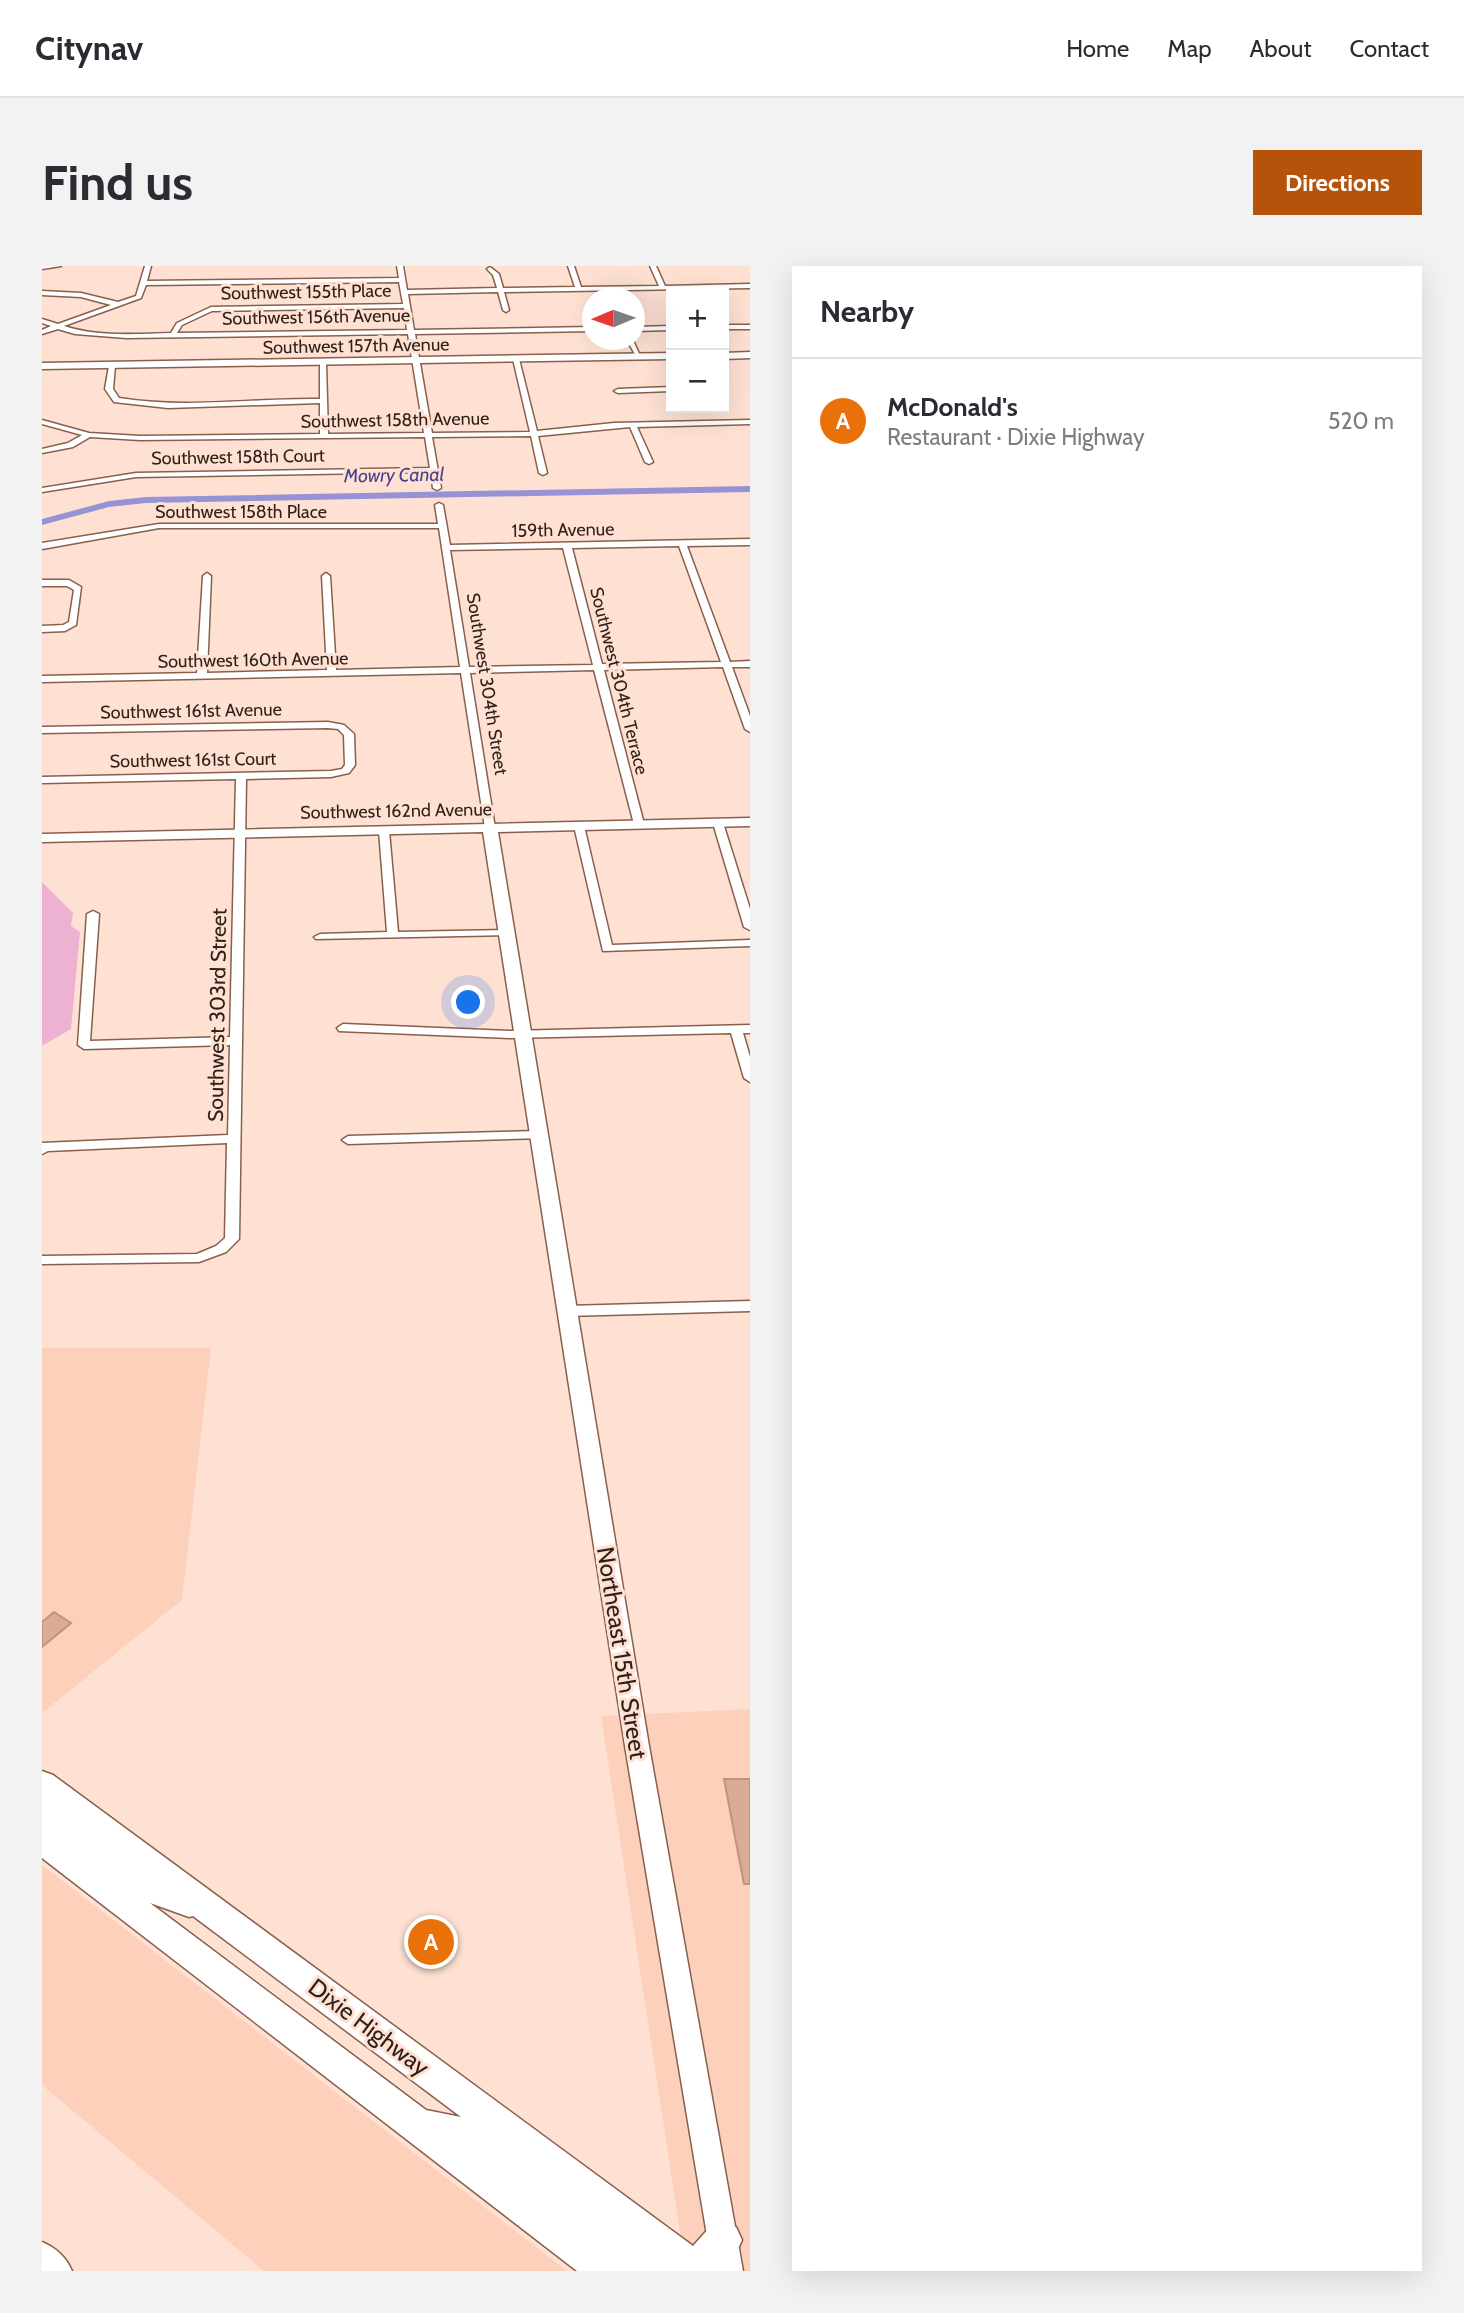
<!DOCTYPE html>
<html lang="en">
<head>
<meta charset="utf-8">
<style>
	:root { --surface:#fff; --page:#f2f2f3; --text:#2b2b33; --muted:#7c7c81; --line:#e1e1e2; --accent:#b45309 }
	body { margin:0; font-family:Cabin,sans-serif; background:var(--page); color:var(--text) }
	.controls { position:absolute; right:21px; top:21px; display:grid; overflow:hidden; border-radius:0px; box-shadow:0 7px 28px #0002 }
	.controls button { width:63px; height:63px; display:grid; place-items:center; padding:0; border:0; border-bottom:2px solid var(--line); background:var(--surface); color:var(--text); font:35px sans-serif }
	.compass { position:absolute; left:540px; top:21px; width:63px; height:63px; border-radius:50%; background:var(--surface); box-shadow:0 7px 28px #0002; rotate:268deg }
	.you { position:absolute; left:427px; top:737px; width:24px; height:24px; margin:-18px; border:5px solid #fff; border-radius:50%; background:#1a73e8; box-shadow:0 0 0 10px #1a73e833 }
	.badge { display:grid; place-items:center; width:46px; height:46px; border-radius:50%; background:var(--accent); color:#fff; font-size:23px; font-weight:700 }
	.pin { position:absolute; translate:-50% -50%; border:4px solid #fff; box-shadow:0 2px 7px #0006 }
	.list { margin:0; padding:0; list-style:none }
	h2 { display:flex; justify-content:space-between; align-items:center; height:91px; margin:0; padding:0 28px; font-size:30px }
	h2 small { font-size:23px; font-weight:400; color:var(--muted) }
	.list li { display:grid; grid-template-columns:46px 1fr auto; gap:21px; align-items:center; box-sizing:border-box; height:126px; padding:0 28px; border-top:2px solid var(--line) }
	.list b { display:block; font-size:26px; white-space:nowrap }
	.list p { margin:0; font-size:23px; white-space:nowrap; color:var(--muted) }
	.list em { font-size:23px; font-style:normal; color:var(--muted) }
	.map { position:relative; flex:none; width:708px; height:2005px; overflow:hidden; border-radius:0px }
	header { display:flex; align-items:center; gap:42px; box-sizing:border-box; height:98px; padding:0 35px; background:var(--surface); border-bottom:2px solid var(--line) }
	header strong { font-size:33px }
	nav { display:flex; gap:38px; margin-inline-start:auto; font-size:24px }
	.intro { display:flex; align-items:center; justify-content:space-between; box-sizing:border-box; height:168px; padding:0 42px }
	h1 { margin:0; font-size:49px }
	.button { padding:18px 32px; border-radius:0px; background:var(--accent); color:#fff; font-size:24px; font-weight:700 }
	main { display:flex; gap:42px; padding:0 42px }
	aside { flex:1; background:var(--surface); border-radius:0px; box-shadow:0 7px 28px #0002 }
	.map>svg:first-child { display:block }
	.built { fill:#fdd0bb }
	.green { fill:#edb1d2 }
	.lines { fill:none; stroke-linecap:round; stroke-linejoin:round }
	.canal { fill:#9593d5; fill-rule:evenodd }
	.building { fill:#daab96; stroke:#c1937f; stroke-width:2 }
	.street-casing { stroke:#895f4c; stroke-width:3 }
	.secondary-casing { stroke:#895f4c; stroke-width:3 }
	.highway-casing { stroke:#895f4c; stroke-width:3 }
	.street { fill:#fff; fill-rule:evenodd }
	.secondary { fill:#fff; fill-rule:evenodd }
	.highway { fill:#fff; fill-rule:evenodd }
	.labels { text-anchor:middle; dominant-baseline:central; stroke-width:6; stroke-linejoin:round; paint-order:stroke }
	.far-street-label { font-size:18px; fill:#301f17; stroke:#fee1d3 }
	.far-water-label { font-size:19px; font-style:italic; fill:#483e8d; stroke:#fee1d3 }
	.street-label { font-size:21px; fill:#301f17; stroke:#fee1d3 }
	.near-street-label { font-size:24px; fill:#301f17; stroke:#fee1d3 }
</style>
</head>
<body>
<header>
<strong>Citynav</strong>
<nav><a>Home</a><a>Map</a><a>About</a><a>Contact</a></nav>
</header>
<div class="intro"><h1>Find us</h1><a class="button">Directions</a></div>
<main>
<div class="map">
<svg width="708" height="2005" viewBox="0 0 708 2005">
	<rect width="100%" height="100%" fill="#fee1d3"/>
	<g class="built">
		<polygon points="0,1082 169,1082 140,1334 0,1447"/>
		<polygon points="708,1443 708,2005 644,2005 559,1450"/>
		<polygon points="0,1599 525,2005 222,2005 0,1819"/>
	</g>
	<polygon class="green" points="0,616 31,647 29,660 38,666 29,763 0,780"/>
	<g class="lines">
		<polygon class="canal" points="708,220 708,226 104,237 67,241 0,259 0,253 67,235 104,231"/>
	</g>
	<g class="building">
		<polygon points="12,1346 29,1357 0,1381 0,1356"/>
		<polygon points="682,1513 708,1513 708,1618 702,1618"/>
	</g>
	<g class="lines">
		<defs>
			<g id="street">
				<polygon points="0,0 19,0 0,3"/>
				<path d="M103,0H109L105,15L357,12L355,0H361L365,24L455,22L451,9L445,3L448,1L457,8L461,22L533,21L526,0H532L539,21L617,20L608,0H614L623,20L708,18V22L462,26L467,44L464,46L461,44L456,26L366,28L372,64L550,61V65L373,68L390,167L488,166L471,93L474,91L477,93L495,165L572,157L708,154V158L595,161L611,196L607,198L603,196L588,161L496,170L505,207L501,209L497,207L489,170L390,171L399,222L395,224L391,222L389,206L94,211L0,226V222L94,207L388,202L383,171L98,174L48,171L31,181L0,187V183L26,177L40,169L0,158V154L47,167L98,170L278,168V137L126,142L72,136L63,123L67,100L70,98L73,100L71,123L77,132C144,143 211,132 278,133V97L281,95L284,97L286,168L382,167L366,68L84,72L33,68L16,63L0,68V64L9,60L0,57V53L16,58L69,39L39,31L0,29V25L39,27L76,36L94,30ZM357,16L361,38L169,41L135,57L129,67C94,68 55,71 22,60L99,32L104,19ZM362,42L365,64L135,67L140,59L170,45Z"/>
				<rect x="682" y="59" width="26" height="4"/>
				<polygon points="629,60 629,64 592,65 592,61"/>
				<polygon points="585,74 591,74 599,92 595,92"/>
				<polygon points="629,121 629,125 576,127 572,125 576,123"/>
				<path d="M397,237L401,239L408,279L708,273V279L645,280L688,396L708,395V401H690L708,450V466L703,463L681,401L562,404L602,558L597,561L592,558L552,404L428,407L453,562L448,565L443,562L419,407L0,416V410L155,407L161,310L165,307L169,310L165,407L285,404L280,310L284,307L288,310L294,404L418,401L397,262H117L0,283V277L117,258H396L393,239ZM637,280L679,396L560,398L530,282ZM521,282L551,399L427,401L408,284Z"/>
				<polygon points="0,314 27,314 39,321 34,359 23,365 0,366 0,360 21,359 27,356 32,324 25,320 0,320"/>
				<polygon points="286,456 302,459 312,468 313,499 307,507 289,511 204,513 197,973 184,986 157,996 0,998 0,990 155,988 174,980 183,972 185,877 6,885 0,888 0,877 186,869 188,779 42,783 36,779 45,648 51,645 57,648 48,775 188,771 194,513 0,517 0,511 289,505 300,503 303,499 302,469 296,463 286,462 0,467 0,461"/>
				<polygon points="676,554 681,557 708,643 708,664 702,661 671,557"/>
				<polygon points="537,557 542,560 570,679 708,674 708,680 561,685 532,560"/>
				<polygon points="342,562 347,565 356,666 465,664 471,667 469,669 274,673 272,671 278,668 345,666 337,565"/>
				<polygon points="301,758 468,765 708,759 708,767 701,767 708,791 708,816 702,812 689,767 468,772 297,765 295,762"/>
				<polygon points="497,865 502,866 503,869 502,872 306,878 300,874 306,870"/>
				<polygon points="708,1035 708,1045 524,1050 517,1045 524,1040"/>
			</g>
			<g id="secondary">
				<polygon points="708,86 708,92 682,93 682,87"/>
				<polygon points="629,87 629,93 0,103 0,97"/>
				<polygon points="708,552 708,560 456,566 607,1480 701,2005 671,2005 583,1480 441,566 0,576 0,568"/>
				<path d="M0,1976C14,1982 24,1991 30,2005H0Z"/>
			</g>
			<path id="highway" d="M0,1505L11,1509L651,1980L668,1961L681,1956L694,1961L700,1974L694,1987L679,2005H535L0,1592ZM108,1637L147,1651L151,1650L419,1851L384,1844Z"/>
		</defs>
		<use href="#street" class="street-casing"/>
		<use href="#secondary" class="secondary-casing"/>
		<use href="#highway" class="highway-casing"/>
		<use href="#street" class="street"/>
		<use href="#secondary" class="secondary"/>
		<use href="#highway" class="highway"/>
	</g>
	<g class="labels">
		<g class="far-street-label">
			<text transform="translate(264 26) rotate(-1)">Southwest 155th Place</text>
			<text transform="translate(274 51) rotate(-1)">Southwest 156th Avenue</text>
			<text transform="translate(314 80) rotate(-1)">Southwest 157th Avenue</text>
			<text transform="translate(353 154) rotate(-1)">Southwest 158th Avenue</text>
			<text transform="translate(196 191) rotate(-1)">Southwest 158th Court</text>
			<text x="199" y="246">Southwest 158th Place</text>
			<text transform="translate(521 264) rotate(-1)">159th Avenue</text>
			<text transform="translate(211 394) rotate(-1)">Southwest 160th Avenue</text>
			<text transform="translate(577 415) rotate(76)">Southwest 304th Terrace</text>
			<text transform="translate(445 418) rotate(81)">Southwest 304th Street</text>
			<text transform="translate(149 445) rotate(-1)">Southwest 161st Avenue</text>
			<text transform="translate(151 494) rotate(-1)">Southwest 161st Court</text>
			<text transform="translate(354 545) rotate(-1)">Southwest 162nd Avenue</text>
		</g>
		<g class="far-water-label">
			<text transform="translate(352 209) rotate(-1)">Mowry Canal</text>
		</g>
		<g class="street-label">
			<text transform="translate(175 749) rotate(-89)">Southwest 303rd Street</text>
		</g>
		<g class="near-street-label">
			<text transform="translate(580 1387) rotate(81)">Northeast 15th Street</text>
			<text transform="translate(327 1761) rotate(37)">Dixie Highway</text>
		</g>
	</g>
</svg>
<div class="controls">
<button>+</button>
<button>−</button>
</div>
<svg class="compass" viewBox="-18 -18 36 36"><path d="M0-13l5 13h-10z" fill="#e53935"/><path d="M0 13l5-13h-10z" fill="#7c7c81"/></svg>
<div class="you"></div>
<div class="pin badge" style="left:389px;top:1676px;background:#e8710a">A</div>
</div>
<aside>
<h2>Nearby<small></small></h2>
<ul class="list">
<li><span class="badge" style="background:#e8710a">A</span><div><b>McDonald's</b><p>Restaurant · Dixie Highway</p></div><em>520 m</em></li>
</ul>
</aside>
</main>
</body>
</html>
